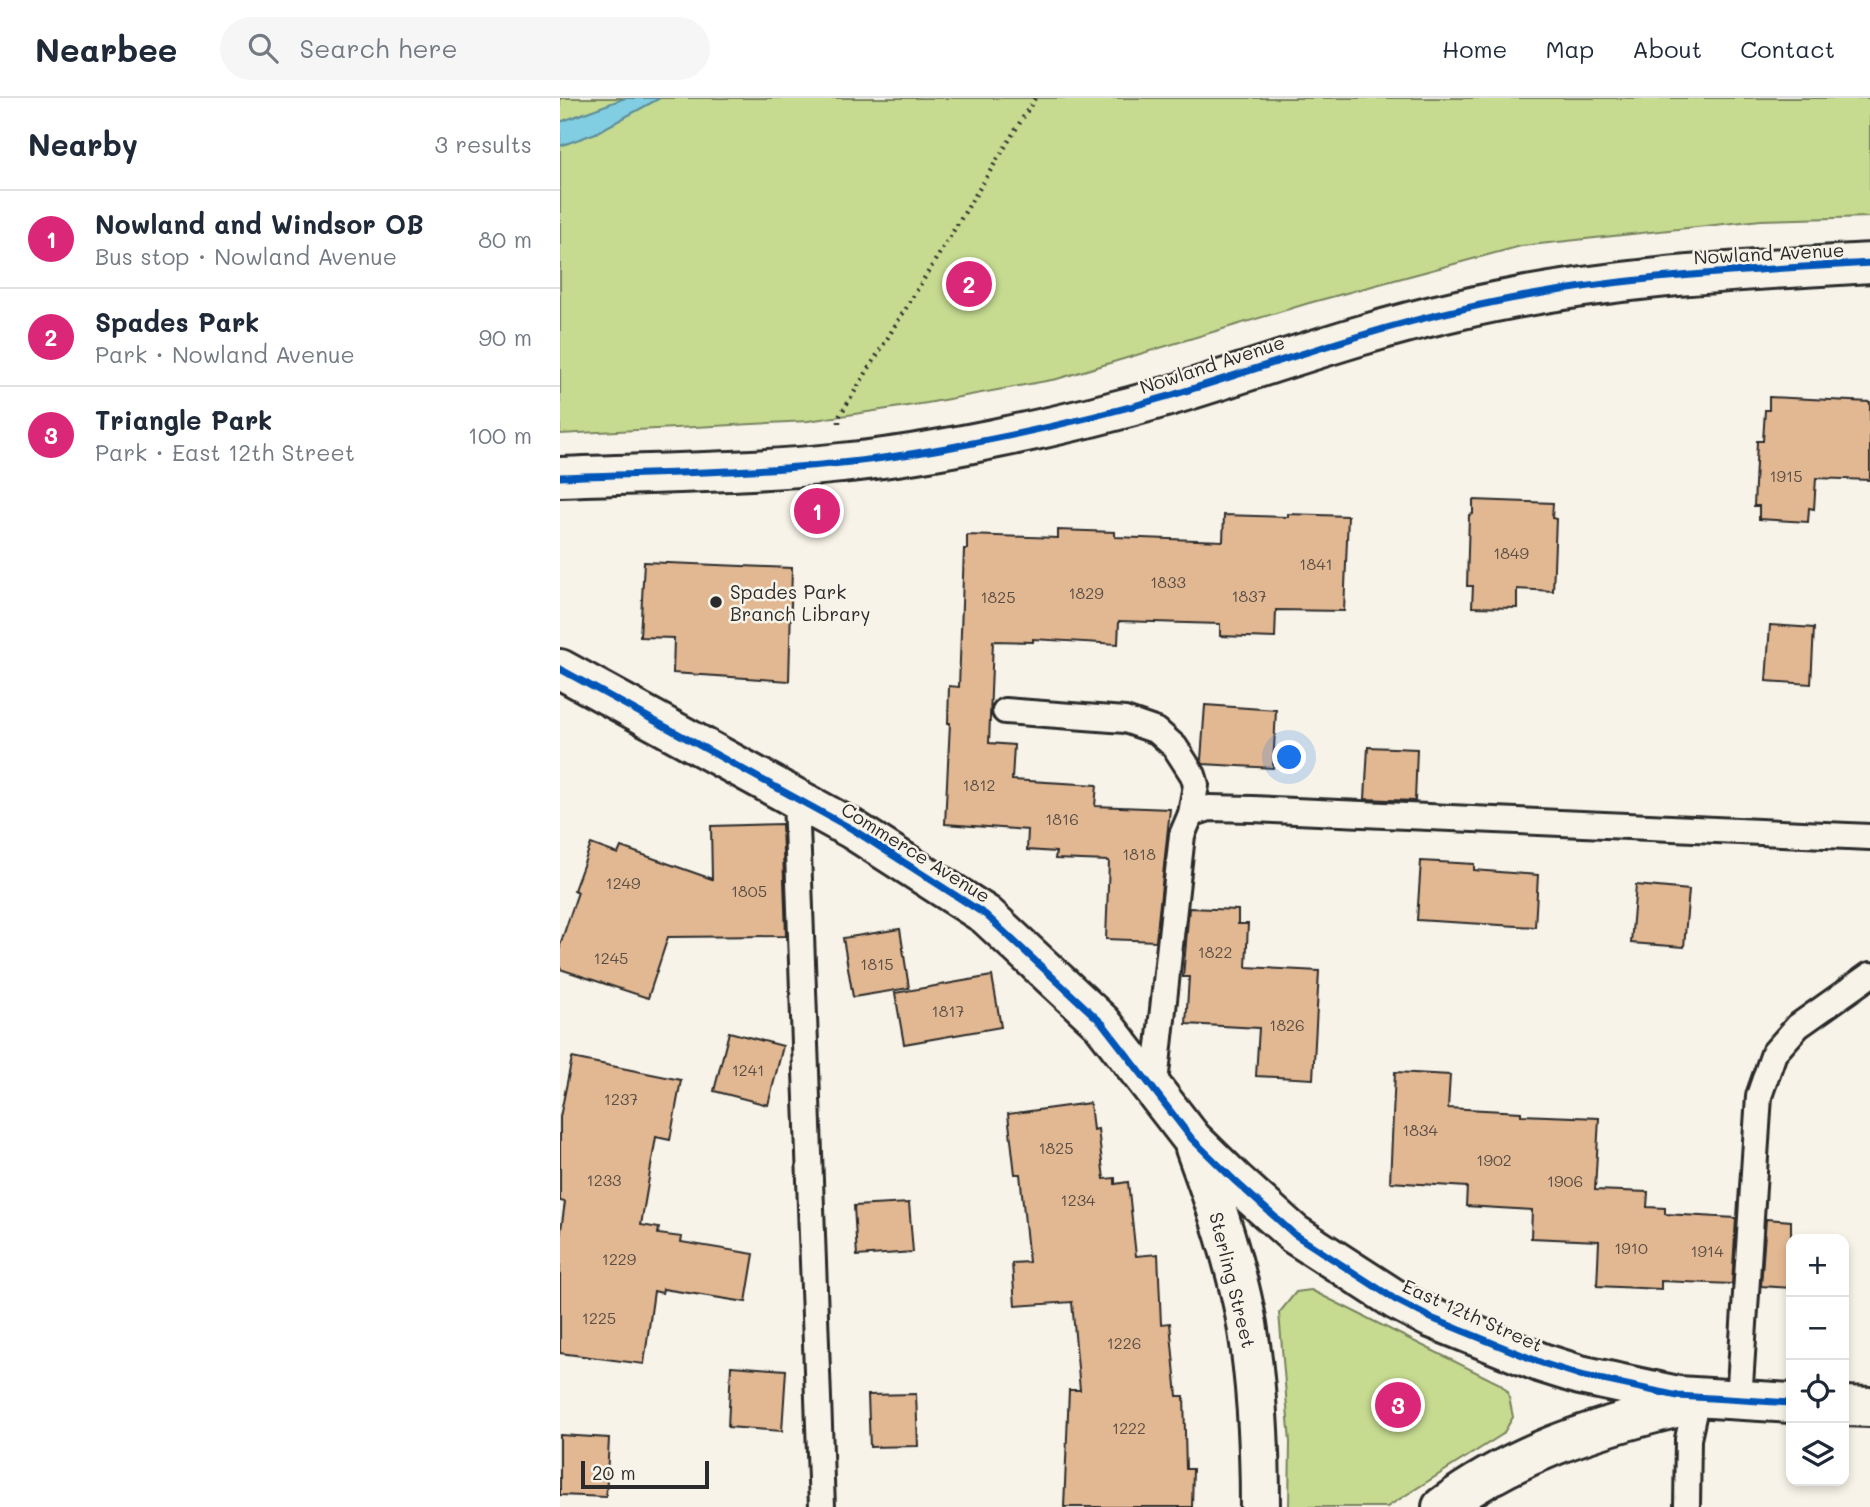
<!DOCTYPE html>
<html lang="en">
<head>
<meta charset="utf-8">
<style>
	:root { --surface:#fff; --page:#f6f6f7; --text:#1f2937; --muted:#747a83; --line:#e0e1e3; --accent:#db2777 }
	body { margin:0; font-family:Mali,sans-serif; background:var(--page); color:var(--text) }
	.controls { position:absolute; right:21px; bottom:21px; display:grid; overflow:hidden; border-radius:14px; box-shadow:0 4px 10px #0003 }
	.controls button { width:63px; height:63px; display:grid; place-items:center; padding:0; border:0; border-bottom:2px solid var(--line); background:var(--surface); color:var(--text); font:35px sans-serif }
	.scale { position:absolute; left:21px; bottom:18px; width:128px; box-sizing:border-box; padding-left:7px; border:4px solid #2b2b2b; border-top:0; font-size:19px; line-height:24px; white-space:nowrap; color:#2b2b2b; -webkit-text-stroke:5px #f7f3e8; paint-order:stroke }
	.you { position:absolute; left:730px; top:660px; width:24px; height:24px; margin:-18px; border:5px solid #fff; border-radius:50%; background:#1a73e8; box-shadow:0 0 0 10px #1a73e833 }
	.badge { display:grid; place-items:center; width:46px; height:46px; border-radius:50%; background:var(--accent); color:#fff; font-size:23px; font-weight:700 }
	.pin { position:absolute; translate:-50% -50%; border:4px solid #fff; box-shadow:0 2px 7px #0006 }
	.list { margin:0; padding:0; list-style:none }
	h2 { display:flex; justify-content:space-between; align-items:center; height:91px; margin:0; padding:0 28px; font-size:30px }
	h2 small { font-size:23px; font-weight:400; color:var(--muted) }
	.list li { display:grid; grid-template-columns:46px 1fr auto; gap:21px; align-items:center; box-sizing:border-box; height:98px; padding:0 28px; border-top:2px solid var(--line) }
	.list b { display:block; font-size:26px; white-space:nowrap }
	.list p { margin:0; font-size:23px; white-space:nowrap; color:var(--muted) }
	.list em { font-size:23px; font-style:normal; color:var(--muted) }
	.icon { flex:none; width:38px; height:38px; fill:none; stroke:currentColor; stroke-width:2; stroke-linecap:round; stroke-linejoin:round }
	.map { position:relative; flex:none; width:1310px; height:1409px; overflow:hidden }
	header { display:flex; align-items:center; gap:42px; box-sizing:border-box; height:98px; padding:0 35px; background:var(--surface); border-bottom:2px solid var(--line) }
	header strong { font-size:33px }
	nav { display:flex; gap:38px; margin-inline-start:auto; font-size:24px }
	.search { width:490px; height:63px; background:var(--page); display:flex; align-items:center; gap:18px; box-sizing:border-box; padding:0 24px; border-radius:38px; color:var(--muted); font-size:26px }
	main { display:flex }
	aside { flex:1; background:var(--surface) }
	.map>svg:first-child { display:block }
	.green { fill:#c6db90; stroke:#78835e; stroke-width:2 }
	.water { fill:#81cde1; stroke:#5f8c98; stroke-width:2 }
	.building { fill:#e2b893; stroke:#2b2b2b; stroke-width:2 }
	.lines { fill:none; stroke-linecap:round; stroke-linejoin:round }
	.service-casing { stroke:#2b2b2b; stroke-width:30 }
	.minor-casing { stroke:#2b2b2b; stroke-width:44 }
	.secondary-casing { stroke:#2b2b2b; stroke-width:44 }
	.path { stroke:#2b2b2b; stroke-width:4.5; stroke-dasharray:2 5; stroke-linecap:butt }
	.service { stroke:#f7f3e8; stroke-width:24 }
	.minor { stroke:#f7f3e8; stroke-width:38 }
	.secondary { stroke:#f7f3e8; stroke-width:38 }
	.cycleway-casing { stroke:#f7f3e8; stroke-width:11 }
	.cycleway { stroke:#0057b8; stroke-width:7 }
	.poi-dot { fill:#2b2b2b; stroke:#f7f3e8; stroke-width:2.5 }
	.labels { text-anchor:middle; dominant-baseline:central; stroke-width:5; stroke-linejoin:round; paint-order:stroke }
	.number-label { font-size:16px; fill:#594e45 }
	.street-label { font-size:19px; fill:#2b2b2b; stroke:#f7f3e8 }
	.poi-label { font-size:19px; fill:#2b2b2b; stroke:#f7f3e8; text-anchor:start }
</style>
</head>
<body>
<header>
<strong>Nearbee</strong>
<div class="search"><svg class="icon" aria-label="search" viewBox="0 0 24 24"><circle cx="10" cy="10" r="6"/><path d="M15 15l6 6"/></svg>Search here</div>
<nav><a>Home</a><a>Map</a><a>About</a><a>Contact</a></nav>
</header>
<main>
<aside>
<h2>Nearby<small>3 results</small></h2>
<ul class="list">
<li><span class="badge">1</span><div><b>Nowland and Windsor OB</b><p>Bus stop · Nowland Avenue</p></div><em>80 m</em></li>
<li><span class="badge">2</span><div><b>Spades Park</b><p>Park · Nowland Avenue</p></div><em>90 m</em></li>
<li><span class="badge">3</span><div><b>Triangle Park</b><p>Park · East 12th Street</p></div><em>100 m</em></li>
</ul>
</aside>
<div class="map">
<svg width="1310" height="1409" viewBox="0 0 1310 1409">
	<rect width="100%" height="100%" fill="#f7f3e8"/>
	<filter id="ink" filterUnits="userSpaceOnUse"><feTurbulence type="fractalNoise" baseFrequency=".0143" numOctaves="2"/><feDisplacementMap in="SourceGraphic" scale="14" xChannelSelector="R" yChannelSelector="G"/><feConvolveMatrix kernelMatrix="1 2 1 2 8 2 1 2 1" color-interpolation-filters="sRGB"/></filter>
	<g filter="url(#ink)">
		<g class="green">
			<polygon points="0,0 1310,0 1310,119 1201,122 961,148 749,205 497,281 367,305 248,323 0,336"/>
			<polygon points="751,1192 940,1286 948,1294 953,1319 943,1336 827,1409 729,1409 730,1344 719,1215 736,1194"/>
		</g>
		<polygon class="water" points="65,0 100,0 36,35 0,48 0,24"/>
		<g class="building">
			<polygon points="1209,299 1310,304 1310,382 1256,380 1254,411 1249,410 1248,424 1199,421 1199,408 1194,408 1197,343 1203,343 1205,312 1209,312"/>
			<polygon points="913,402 993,405 992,420 996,421 993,493 957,491 957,510 912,509 913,488 907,488 909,417 913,416"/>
			<polygon points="728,416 788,418 784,513 716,512 715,540 660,538 660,526 559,523 558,546 473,541 473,544 433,543 429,645 454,647 452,682 537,687 535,708 610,711 596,843 546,841 549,763 495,761 496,754 467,752 468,732 385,726 390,625 388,625 389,588 399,589 404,451 407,451 407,437 498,440 498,432 555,434 555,439 663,443 664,417 728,419"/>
			<polygon points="84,464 232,470 229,583 113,575 114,540 80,539"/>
			<polygon points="1210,527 1254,530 1251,586 1206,583"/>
			<polygon points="645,607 716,612 713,670 643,666 641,662"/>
			<polygon points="808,649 857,651 855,703 805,701"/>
			<polygon points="222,726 226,838 108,839 88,900 0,871 0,847 18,794 14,792 31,746 58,756 61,749 152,781 151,728"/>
			<polygon points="861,763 914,766 914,772 978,777 975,829 857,822"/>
			<polygon points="1076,787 1129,792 1124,849 1071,845"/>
			<polygon points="629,810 678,812 678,826 688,826 686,869 759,873 753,981 696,978 699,930 626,926 629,879 623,879"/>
			<polygon points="340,831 349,890 293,899 283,840"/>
			<polygon points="432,878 441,929 344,946 335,895"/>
			<polygon points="169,934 223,948 208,1007 154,993"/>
			<polygon points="12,960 121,982 110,1042 96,1039 81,1127 99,1130 98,1136 122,1139 121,1144 194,1156 186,1204 103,1191 102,1195 94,1193 84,1266 0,1255 0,1139 5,1104 0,1103 0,1019"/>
			<polygon points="835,974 890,977 888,1010 961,1014 961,1017 1039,1020 1035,1092 1088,1094 1087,1109 1105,1110 1105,1116 1176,1120 1172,1186 1101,1183 1101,1191 1037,1188 1039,1143 971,1140 972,1112 906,1108 907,1089 830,1084"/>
			<polygon points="530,1005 533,1032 538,1031 544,1081 555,1080 555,1086 568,1084 576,1158 598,1156 601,1226 610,1225 617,1298 624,1298 626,1371 633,1371 632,1409 504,1409 509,1292 520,1292 512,1204 455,1208 452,1165 469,1164 460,1076 455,1076 448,1016"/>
			<polygon points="349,1105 353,1154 297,1158 294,1108"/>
			<polygon points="1206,1121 1231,1123 1231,1190 1201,1188"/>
			<polygon points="171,1268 226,1272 222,1333 168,1329"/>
			<polygon points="356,1296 358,1348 310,1349 308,1297"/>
			<polygon points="0,1337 49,1340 46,1399 0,1397"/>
		</g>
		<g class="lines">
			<defs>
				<g id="service">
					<polyline points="445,613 565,622 597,633 615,649 633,677 636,687 631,716"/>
					<polyline points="236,701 262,1409"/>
					<polyline points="594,994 622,737 631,716 649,710 693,711 1310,739"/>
					<polyline points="1179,1302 1199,998 1214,955 1238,928 1310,877"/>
					<polyline points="1127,1409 1128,1341 1137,1300"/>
				</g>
				<g id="minor">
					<polyline points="0,571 292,731 426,817 542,925 632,1041 675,1083 734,1136 836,1202 871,1220 982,1265 1020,1277 1118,1298 1231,1305"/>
					<path d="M635,1050C656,1107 676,1166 687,1226C697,1287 700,1348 700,1409"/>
					<polyline points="1284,1308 1310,1309"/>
					<path d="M882,1409C953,1356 1033,1330 1119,1309L1132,1302"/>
				</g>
				<path id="secondary" d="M0,379C94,375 188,375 281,365C332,360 384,351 433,341C492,329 551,315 609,298C705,269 799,234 898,212C1035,180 1170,173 1310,165"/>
			</defs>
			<use href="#service" class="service-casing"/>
			<use href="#minor" class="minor-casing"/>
			<use href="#secondary" class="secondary-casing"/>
			<polyline class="path" points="279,325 279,319 475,0"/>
			<use href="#service" class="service"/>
			<use href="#minor" class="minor"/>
			<use href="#secondary" class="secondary"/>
			<defs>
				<g id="cycleway">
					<path d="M0,379C94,375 188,375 281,365C332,360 384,351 433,341C492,329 551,315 609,298C705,269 799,234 898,212C1035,180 1170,173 1310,165"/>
					<polyline points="0,571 292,731 426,817 542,925 632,1041 675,1083 734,1136 836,1202 871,1220 982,1265 1020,1277 1118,1298 1231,1305"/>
				</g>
			</defs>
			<use href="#cycleway" class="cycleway-casing"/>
			<use href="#cycleway" class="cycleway"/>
		</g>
	</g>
	<circle class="poi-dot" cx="156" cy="504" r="7"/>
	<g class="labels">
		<g class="number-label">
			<text x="1226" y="377">1915</text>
			<text x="951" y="454">1849</text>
			<text x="756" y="465">1841</text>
			<text x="608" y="483">1833</text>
			<text x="526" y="494">1829</text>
			<text x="689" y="497">1837</text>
			<text x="438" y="498">1825</text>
			<text x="419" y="686">1812</text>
			<text x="502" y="720">1816</text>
			<text x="579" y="755">1818</text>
			<text x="63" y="784">1249</text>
			<text x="189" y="792">1805</text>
			<text x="655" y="853">1822</text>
			<text x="51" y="859">1245</text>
			<text x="317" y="865">1815</text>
			<text x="388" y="912">1817</text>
			<text x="727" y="926">1826</text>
			<text x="188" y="971">1241</text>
			<text x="61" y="1000">1237</text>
			<text x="860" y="1031">1834</text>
			<text x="496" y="1049">1825</text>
			<text x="934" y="1061">1902</text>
			<text x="44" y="1081">1233</text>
			<text x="1005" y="1082">1906</text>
			<text x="518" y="1101">1234</text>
			<text x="1071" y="1149">1910</text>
			<text x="1147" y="1152">1914</text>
			<text x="59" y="1160">1229</text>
			<text x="39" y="1219">1225</text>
			<text x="564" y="1244">1226</text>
			<text x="569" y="1329">1222</text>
		</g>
		<g class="street-label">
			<text transform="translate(1209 155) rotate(-3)">Nowland Avenue</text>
			<text transform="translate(652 266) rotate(-18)">Nowland Avenue</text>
			<text transform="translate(356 754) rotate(32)">Commerce Avenue</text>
			<text transform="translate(673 1182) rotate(76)">Sterling Street</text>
			<text transform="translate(913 1217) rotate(24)">East 12th Street</text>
		</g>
		<g class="poi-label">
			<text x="170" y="493">Spades Park<tspan x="170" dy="22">Branch Library</tspan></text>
		</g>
	</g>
</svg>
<div class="controls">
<button>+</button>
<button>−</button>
<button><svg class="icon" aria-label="locate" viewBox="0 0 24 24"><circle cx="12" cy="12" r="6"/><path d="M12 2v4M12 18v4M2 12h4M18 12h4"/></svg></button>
<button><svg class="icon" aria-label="layers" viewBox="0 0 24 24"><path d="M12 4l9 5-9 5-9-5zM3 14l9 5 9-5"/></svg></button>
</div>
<div class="scale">20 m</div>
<div class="you"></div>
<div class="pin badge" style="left:257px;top:413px">1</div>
<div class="pin badge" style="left:409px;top:186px">2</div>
<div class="pin badge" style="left:838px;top:1307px">3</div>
</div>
</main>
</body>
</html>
